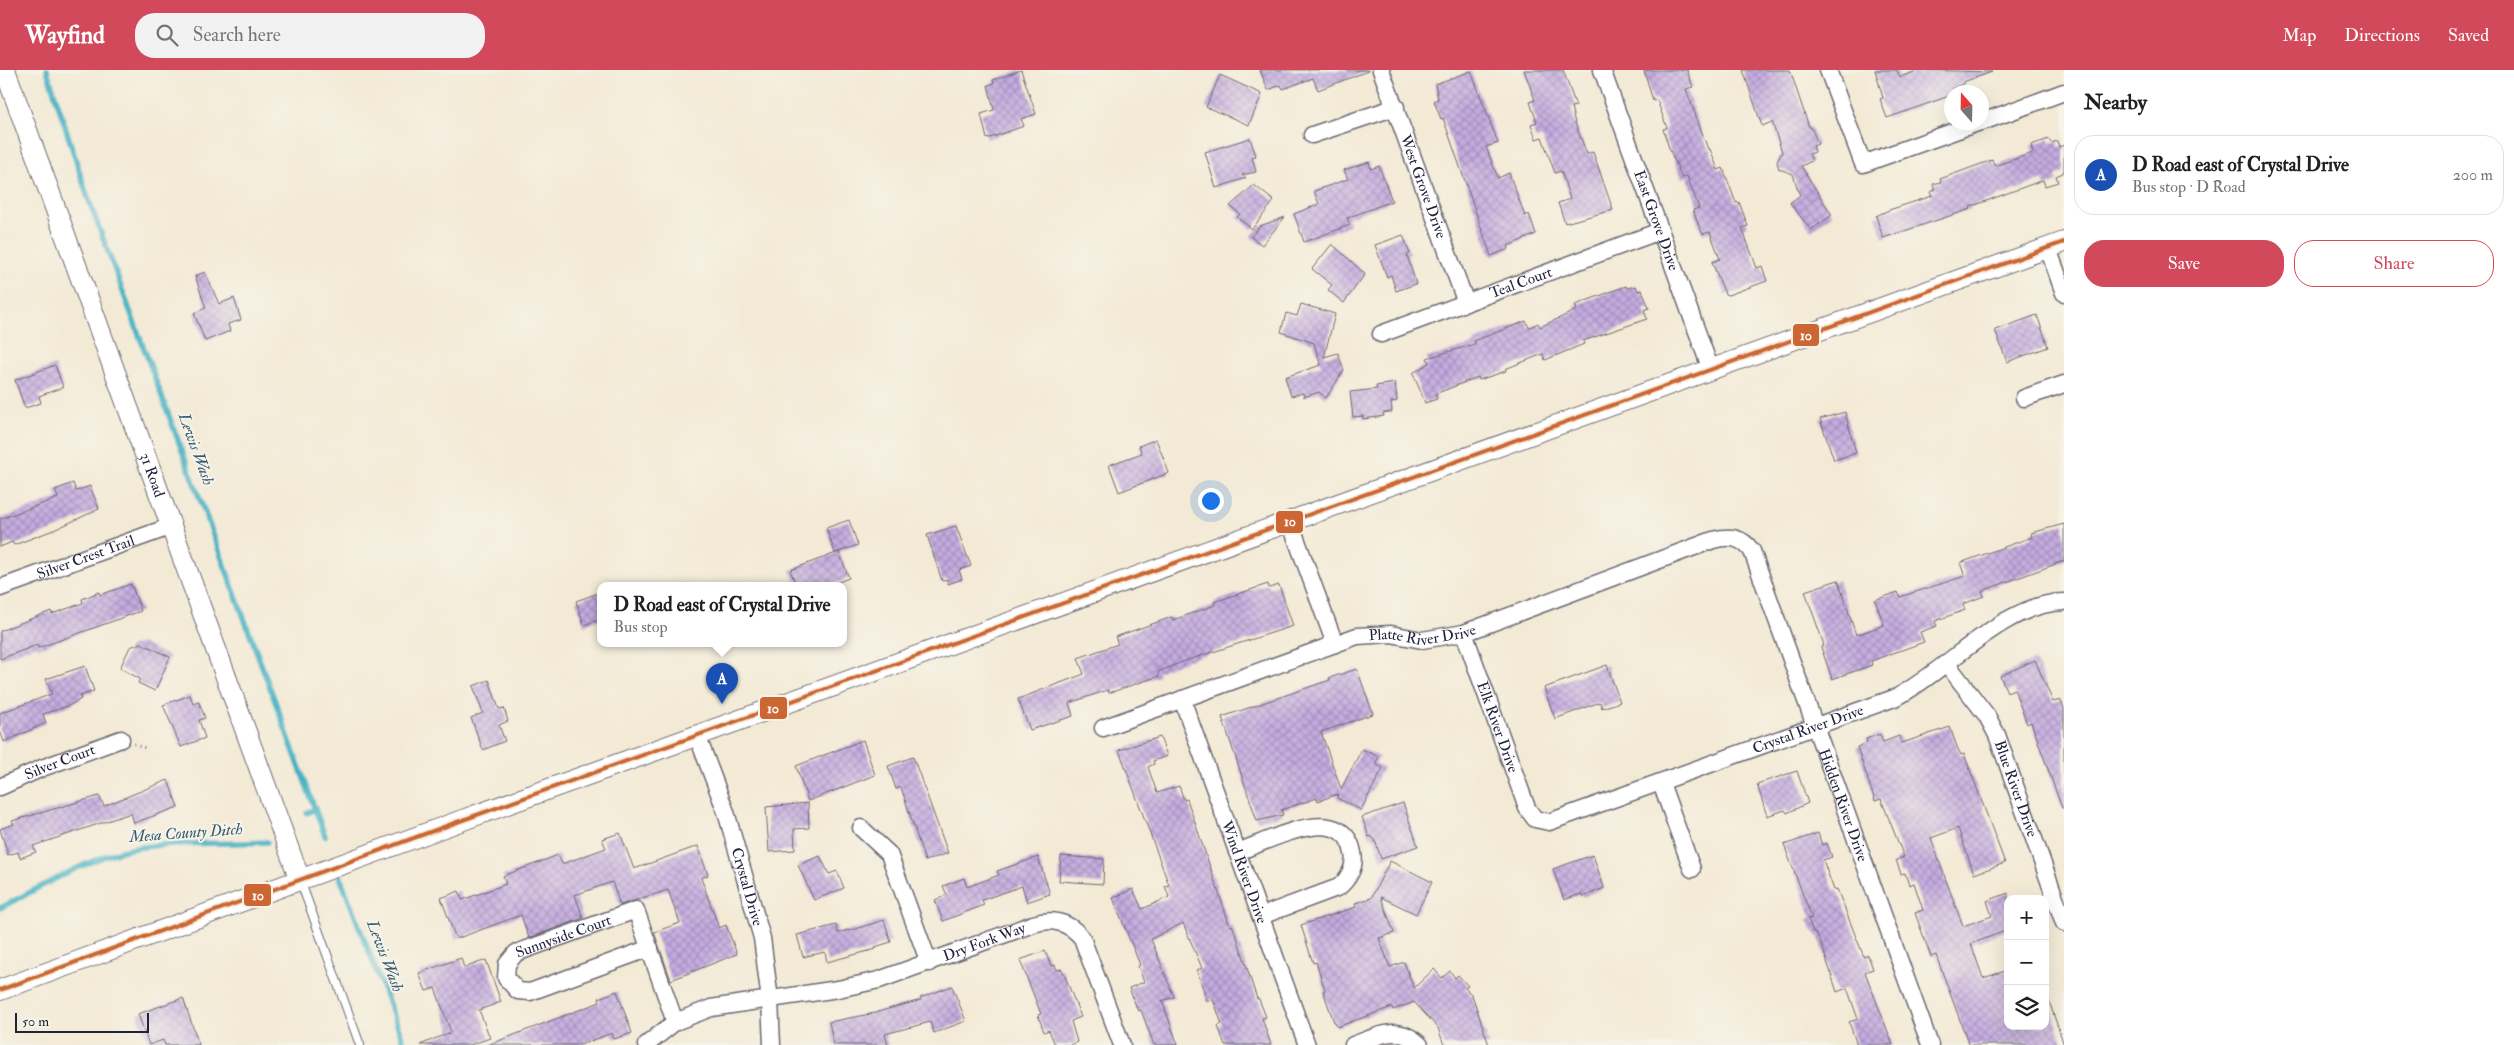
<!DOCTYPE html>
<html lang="en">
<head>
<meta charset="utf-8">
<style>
	:root { --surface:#fff; --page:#f2f2f2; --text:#202124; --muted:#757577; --line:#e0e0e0; --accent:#d1495b }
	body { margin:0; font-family:"IM FELL Double Pica",serif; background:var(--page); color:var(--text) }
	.controls { position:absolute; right:15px; bottom:15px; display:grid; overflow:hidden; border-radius:10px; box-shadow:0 5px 20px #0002 }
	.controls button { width:45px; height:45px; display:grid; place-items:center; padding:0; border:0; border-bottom:1px solid var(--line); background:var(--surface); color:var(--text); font:25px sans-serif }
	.compass { position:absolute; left:1944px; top:15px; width:45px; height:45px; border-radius:50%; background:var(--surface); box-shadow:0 5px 20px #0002; rotate:340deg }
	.scale { position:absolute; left:15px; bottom:12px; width:134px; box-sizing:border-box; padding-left:5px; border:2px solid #22223b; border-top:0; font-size:14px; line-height:18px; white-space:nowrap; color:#22223b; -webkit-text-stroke:4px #f7f3e8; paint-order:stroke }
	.you { position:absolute; left:1210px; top:430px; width:18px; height:18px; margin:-12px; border:4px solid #fff; border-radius:50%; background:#1a73e8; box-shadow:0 0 0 8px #1a73e833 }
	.badge { display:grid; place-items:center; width:32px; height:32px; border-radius:50%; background:var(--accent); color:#fff; font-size:16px; font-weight:700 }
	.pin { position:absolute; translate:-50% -41px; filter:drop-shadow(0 1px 2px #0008) }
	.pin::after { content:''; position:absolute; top:26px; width:18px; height:15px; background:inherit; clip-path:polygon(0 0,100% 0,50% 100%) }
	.popup { position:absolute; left:597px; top:512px; width:250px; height:65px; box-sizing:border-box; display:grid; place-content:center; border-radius:10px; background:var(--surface); filter:drop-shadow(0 1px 4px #0005); font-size:16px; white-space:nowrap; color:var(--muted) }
	.popup b { font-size:19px; color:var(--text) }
	.popup::after { content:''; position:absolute; left:50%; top:100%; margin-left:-10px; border:10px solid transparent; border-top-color:var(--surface) }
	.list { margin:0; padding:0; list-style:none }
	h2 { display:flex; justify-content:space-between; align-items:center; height:65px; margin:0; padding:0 20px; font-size:21px }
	h2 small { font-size:16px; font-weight:400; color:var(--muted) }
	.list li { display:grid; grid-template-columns:32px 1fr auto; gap:15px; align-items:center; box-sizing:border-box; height:80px; margin:0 10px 10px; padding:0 10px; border:1px solid var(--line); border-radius:20px }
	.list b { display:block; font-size:19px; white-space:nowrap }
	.list p { margin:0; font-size:16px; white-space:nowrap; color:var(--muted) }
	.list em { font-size:16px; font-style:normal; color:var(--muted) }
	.actions { display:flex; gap:10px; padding:15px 20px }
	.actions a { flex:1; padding:11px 0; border:1px solid var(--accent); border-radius:20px; text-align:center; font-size:18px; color:var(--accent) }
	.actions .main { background:var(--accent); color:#fff }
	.icon { flex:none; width:28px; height:28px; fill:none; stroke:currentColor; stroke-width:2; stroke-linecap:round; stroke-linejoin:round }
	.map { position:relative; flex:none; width:2064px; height:975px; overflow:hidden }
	header { display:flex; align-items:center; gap:30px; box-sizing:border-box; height:70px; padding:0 25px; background:var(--accent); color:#fff }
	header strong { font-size:24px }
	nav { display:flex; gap:28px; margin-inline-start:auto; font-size:18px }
	.search { width:350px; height:45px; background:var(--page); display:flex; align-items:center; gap:12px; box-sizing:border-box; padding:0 18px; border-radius:20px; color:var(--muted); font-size:19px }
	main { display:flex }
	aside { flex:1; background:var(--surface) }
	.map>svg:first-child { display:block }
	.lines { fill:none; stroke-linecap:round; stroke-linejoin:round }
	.stream { stroke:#47b2c5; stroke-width:5.5 }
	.building { fill:url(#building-cross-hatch) }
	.service-casing { stroke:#6b6871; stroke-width:10 }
	.minor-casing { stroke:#6b6871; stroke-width:19 }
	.tertiary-casing { stroke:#6b6871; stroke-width:22 }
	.path { stroke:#6b6871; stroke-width:3; stroke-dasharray:1 4; stroke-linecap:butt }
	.service { stroke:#fff; stroke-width:8 }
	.minor { stroke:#fff; stroke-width:16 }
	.tertiary { stroke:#fff; stroke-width:20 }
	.bus-1-casing { stroke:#f7f3e8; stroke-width:8 }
	.bus-1 { stroke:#c63; stroke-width:4 }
	.labels { text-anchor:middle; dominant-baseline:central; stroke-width:4; stroke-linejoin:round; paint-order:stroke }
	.street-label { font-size:15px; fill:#22223b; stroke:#f7f3e8 }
	.water-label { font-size:16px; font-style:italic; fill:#315c72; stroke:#f7f3e8 }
	.line-badge { stroke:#f7f3e8; stroke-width:2 }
	.badge-label { font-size:14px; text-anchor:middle; font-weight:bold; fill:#fff }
</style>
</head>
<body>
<header>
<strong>Wayfind</strong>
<div class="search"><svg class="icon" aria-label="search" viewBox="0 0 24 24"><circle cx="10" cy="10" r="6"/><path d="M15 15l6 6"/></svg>Search here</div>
<nav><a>Map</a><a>Directions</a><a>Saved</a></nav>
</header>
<main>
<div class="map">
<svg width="2064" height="975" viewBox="0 0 2064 975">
	<defs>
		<pattern id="building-cross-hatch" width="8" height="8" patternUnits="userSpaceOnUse" patternTransform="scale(1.25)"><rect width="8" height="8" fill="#c5ace0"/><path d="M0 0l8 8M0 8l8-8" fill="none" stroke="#a08cb7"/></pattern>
	</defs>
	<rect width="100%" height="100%" fill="#f7f3e8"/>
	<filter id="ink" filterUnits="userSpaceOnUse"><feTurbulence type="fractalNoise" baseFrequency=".02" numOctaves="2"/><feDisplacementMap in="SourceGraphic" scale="10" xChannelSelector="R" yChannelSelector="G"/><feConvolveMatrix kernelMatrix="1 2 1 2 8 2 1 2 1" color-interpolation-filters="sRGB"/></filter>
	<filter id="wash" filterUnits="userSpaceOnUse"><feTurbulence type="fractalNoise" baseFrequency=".0096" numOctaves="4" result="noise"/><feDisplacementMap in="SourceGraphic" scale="20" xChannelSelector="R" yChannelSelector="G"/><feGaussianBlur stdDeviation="1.12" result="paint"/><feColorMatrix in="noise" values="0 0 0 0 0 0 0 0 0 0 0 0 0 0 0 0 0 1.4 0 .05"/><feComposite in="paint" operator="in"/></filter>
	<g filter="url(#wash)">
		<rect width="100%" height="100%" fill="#f3ead5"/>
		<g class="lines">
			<g class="stream">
				<polyline points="47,0 87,125 325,766"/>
				<polyline points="307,743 315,739"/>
				<polyline points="340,807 405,975"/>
				<path d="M0,838C38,819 85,790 125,780C171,770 221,775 267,772"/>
			</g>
		</g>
		<g id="blocks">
			<g class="building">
				<polygon points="1021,0 1036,44 1021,49 1024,56 987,69 981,44 994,40 988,15 994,13 993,10"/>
				<polygon points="1260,0 1368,0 1368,1 1318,20 1313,8 1283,19 1281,15 1268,20"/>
				<polygon points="1524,0 1563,0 1576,36 1571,37 1575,53 1587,84 1593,82 1613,140 1565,153 1558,133 1570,129 1561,101 1555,103 1542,67 1536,69 1531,54 1537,52 1530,32 1535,30"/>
				<polygon points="1644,0 1687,0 1693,17 1686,19 1708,79 1710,79 1718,100 1723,98 1736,133 1739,132 1748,156 1742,158 1757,198 1762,196 1767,211 1728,225 1725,224 1712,192 1720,189 1710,162 1703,164 1700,159 1693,140 1699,138 1687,106 1682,108 1669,78 1663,59 1667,58 1657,30 1653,31"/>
				<polygon points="1743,0 1790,0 1809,57 1811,57 1818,74 1813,76 1815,82 1809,84 1812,91 1801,96 1832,145 1811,160 1790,133 1800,125 1798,120 1793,104 1779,99 1777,92 1782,82 1772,52 1762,56"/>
				<polygon points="1875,0 1897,0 1900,7 1920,0 1992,2 1963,12 1963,14 1953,18 1955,22 1952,22 1952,25 1887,48 1880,29 1883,28"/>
				<polygon points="1471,1 1498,73 1486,77 1498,108 1509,103 1525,146 1529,144 1536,164 1508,176 1509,179 1491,186 1443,48 1441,49 1434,31 1438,29 1435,14"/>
				<polygon points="1220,5 1262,24 1249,55 1206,37"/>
				<polygon points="1250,68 1256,86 1252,87 1256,102 1242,105 1246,108 1216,118 1205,82"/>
				<polygon points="2049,69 2051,73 2057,71 2059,77 2064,75 2064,100 2063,103 2056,106 2058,112 2045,116 2043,110 1970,137 1971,139 1883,168 1876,146 1889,140 1932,126 1930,122 1935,120 1933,114 1941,112 1940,109 1992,90 1994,95 1997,95 2033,83 2031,75"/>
				<polygon points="1369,92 1371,99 1379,96 1392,131 1347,148 1350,155 1304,172 1294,144 1319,134 1314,121 1348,109 1344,100"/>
				<polygon points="1254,115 1274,131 1252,159 1237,147 1240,144 1230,136"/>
				<polygon points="1285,147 1262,175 1251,167 1260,156"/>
				<polygon points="1403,165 1410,184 1407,185 1416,214 1396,221 1391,205 1387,207 1375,175"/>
				<polygon points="1332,174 1365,204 1344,233 1328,220 1332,215 1312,199"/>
				<polygon points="205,202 219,234 234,228 241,250 228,254 230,261 205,271 194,243 206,238 195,206"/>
				<polygon points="1626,216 1627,218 1636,216 1638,221 1642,220 1649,238 1644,240 1647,249 1583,271 1584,274 1545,290 1543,284 1505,299 1506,301 1479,310 1478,307 1435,324 1437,329 1425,333 1413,303 1429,293 1427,288 1475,274 1474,271 1526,251 1529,258 1538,253 1540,257 1577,240 1575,235"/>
				<polygon points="1301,234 1335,244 1324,287 1338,283 1344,300 1326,328 1319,322 1304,327 1303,323 1291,326 1285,307 1321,295 1314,273 1281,262 1286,243 1297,246"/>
				<polygon points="2037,245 2048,277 2007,292 1995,260"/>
				<polygon points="55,295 63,317 39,326 41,333 25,338 15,310"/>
				<polygon points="1395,313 1397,331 1391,332 1392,342 1383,343 1384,346 1363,349 1363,346 1353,347 1350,322 1377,319 1376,316"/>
				<polygon points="1845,342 1856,383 1834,390 1820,349"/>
				<polygon points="1156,369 1169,403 1119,422 1109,395 1142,383 1139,376"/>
				<polygon points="73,413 76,421 90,416 99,439 56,459 14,475 12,472 0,477 0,449 58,428 55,420"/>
				<polygon points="849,450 858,475 835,483 826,458"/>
				<polygon points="2064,454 2064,491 1982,521 1984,526 1963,534 1965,540 1935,551 1937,556 1920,562 1924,572 1871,591 1872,595 1832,609 1821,577 1824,575 1805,521 1838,510 1856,565 1884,555 1875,530 1898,522 1900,527 1965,506 1960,493 2032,467 2031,463"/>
				<polygon points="956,456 971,496 959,500 962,509 948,514 947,509 942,511 927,465"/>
				<polygon points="839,482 849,508 830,515 796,515 790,500"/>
				<polygon points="131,514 141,541 38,578 37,575 0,589 0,561 51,541 52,544 83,533 82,529 99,522 100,525"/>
				<polygon points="1268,514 1269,518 1279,515 1293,556 1182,592 1158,602 1159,606 1109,623 1108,620 1069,633 1073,646 1030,660 1018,629 1084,604 1078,588 1118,574 1115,567 1172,547 1173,550 1215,535 1214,532"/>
				<polygon points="601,522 601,549 584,555 576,531"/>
				<polygon points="141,573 170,587 155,621 138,613 140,609 120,598 130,577"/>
				<polygon points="2035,590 2053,632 2061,630 2064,639 2064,738 2062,738 2031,652 2027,654 2014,619 2007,622 2000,606"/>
				<polygon points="1607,595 1620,632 1602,638 1600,632 1555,649 1544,618"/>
				<polygon points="85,596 94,621 80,626 81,629 68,636 43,644 46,653 44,654 4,672 0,660 0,643 52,624 46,609"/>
				<polygon points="1357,599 1373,644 1321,662 1341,719 1362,679 1379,687 1375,694 1383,698 1361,740 1337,728 1338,724 1318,731 1317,728 1281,740 1283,745 1257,751 1222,647 1330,610 1329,608"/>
				<polygon points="489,610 499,639 504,638 508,651 499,655 505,671 483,680 471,648 483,643 473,616"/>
				<polygon points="190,625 193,634 199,632 205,648 199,650 205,668 181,677 163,635"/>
				<polygon points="1950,657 1957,677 1961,685 1964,684 2005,793 1974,804 1958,758 1931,768 1947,813 1963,856 1992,846 1987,831 2008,823 2008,860 1971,874 1983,908 2008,900 2008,956 2045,956 2047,925 2064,975 1969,975 1936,885 1931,887 1915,843 1923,840 1914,813 1909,815 1905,803 1901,804 1896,790 1904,787 1881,729 1875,731 1857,677 1867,673 1866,669 1880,664 1883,672 1899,666 1902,673"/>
				<polygon points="1160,667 1167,686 1153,691 1154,694 1148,697 1157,723 1179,716 1184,730 1187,729 1230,856 1232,855 1237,867 1257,929 1259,929 1266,947 1262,948 1271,975 1225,975 1218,956 1222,954 1213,929 1207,931 1197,900 1202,898 1183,853 1151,869 1174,927 1162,931 1178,975 1154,975 1141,940 1138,941 1129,918 1144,912 1138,896 1140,895 1113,828 1133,819 1142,839 1169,827 1165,816 1169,815 1119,680"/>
				<polygon points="863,670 875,705 808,731 796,696"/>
				<polygon points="913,687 948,783 925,791 901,717 896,719 888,696"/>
				<polygon points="1797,701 1808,733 1787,743 1785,740 1767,746 1757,714"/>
				<polygon points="168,710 178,737 134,753 131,743 33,776 36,782 20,788 18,782 8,785 0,759 14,754 12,751 99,726 104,736"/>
				<polygon points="808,733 809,758 794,759 795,780 769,782 766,737"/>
				<polygon points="1403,733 1418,776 1381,789 1375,770 1371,766 1369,767 1362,747"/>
				<polygon points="620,763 634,799 698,776 708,805 701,808 719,858 726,855 737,884 671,910 654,862 680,853 668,820 620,835 612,812 575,825 583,848 529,868 521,845 456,869 441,828 459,821 462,830 506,814 503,806 540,792 558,785 562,794 606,778 602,769"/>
				<polygon points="1818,763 1822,775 1827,773 1832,787 1823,790 1834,820 1837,819 1864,887 1868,885 1873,899 1865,902 1893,975 1857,975 1849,952 1858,949 1847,918 1837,922 1820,870 1815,862 1813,862 1808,849 1812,848 1784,775"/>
				<polygon points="1593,785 1604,818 1583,827 1581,824 1564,830 1553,799"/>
				<polygon points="820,786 829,804 837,801 844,818 814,830 798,795"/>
				<polygon points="1061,786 1104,789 1103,814 1059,811"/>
				<polygon points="1038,787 1050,824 1027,832 1022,816 982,830 984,835 943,851 935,830 947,825 943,816 964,808 967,817 999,805 997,801"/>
				<polygon points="1390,791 1432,812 1416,844 1381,827 1394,863 1379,868 1390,897 1404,892 1414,918 1434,899 1442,908 1450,901 1455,908 1458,905 1468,916 1465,918 1472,925 1489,975 1444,975 1438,958 1414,932 1393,940 1392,937 1337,957 1335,952 1334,952 1323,921 1325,920 1316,892 1313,893 1301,855 1356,837 1355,833 1371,828"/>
				<polygon points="884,850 891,872 875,877 876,879 827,892 825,882 803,887 797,865 836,855 838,863 848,860 849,861"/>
				<polygon points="1045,881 1051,896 1055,895 1057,900 1062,899 1081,947 1071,951 1077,972 1070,975 1055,975 1049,960 1044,962 1038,945 1041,944 1020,890"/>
				<polygon points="461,888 464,898 486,890 501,932 479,940 490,968 470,975 420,975 451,962 435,918 426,921 419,903"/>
				<polygon points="952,916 966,951 934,963 930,952 885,964 888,975 834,975 829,952 870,944 921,930 920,928"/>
				<polygon points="617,921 632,963 614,969 612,963 580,975 488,975 600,932 599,928"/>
				<polygon points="183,928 199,975 165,975 163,970 149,975 138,944"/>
			</g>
		</g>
	</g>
	<g filter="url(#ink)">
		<use href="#blocks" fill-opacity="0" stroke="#6b6871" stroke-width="1"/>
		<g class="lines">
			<defs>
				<polyline id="service" points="300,810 360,975"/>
				<g id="minor">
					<path id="s1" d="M1381,0L1466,233"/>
					<path id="s2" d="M1602,0L1711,300"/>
					<polyline points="1828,0 1863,94 1980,52"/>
					<polyline points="1982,52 2064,22"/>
					<polyline points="1312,65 1396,37"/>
					<polyline points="2048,178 2064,223"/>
					<path id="s3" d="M1381,264L1660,161"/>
					<polyline points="2024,328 2064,314"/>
					<polyline points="1290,452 1335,574"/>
					<path id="s4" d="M0,518L172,456"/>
					<path id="s5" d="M1464,563L1527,738L1535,749L1549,752L1897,627C1949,599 2004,533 2064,532"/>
					<path id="s6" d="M1947,594L1987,646L1997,665L2064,853"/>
					<path id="s7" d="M1182,629L1307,975"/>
					<path id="s8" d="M1103,658L1357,566L1391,564L1422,570L1464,563L1713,470C1729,466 1741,466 1752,481L1930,975"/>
					<path id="s9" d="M697,665L726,742L762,868L770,930L772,975"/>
					<polyline points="1661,713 1692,799"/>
					<path id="s10" d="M0,717L42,698L121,669"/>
					<polyline points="861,758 889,784 929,893"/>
					<path d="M1237,782C1268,772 1343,729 1353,783C1356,797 1349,808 1339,817L1261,846"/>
					<path id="s11" d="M650,878L530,922L518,921L506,908L507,894L516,883L636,840L675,952"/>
					<path id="s12" d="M646,975L675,952L711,938L838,919L879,910L1033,854C1053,848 1069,852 1082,868L1122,975"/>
					<path d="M1353,975C1378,966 1398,953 1420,975"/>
				</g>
				<g id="tertiary">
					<path id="s13" d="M5,0L300,810"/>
					<polyline points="0,920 460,751 2064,172"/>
				</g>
			</defs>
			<use href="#service" class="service-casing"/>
			<use href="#minor" class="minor-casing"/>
			<use href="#tertiary" class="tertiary-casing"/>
			<polyline class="path" points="134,674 148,679"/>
			<use href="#service" class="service"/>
			<use href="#minor" class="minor"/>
			<use href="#tertiary" class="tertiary"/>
			<defs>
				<polyline id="bus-1" points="0,920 460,751 2064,172"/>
			</defs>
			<use href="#bus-1" class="bus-1-casing"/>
			<use href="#bus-1" class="bus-1"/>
		</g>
	</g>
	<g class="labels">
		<g class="street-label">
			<text stroke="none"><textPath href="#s1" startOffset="124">West Grove Drive</textPath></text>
			<text stroke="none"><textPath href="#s2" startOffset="160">East Grove Drive</textPath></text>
			<text stroke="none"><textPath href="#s3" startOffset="149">Teal Court</textPath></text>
			<text stroke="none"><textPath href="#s13" startOffset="431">31 Road</textPath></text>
			<text stroke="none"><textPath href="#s4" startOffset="91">Silver Crest Trail</textPath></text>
			<text stroke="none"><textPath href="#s8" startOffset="336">Platte River Drive</textPath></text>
			<text stroke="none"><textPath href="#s5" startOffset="100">Elk River Drive</textPath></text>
			<text stroke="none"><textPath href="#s5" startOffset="489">Crystal River Drive</textPath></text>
			<text stroke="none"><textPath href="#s10" startOffset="65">Silver Court</textPath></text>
			<text stroke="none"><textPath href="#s6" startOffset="144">Blue River Drive</textPath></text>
			<text stroke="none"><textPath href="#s8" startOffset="958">Hidden River Drive</textPath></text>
			<text stroke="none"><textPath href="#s7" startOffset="184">Wind River Drive</textPath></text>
			<text stroke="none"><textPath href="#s9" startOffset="160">Crystal Drive</textPath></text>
			<text stroke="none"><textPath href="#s11" startOffset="236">Sunnyside Court</textPath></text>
			<text stroke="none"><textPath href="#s12" startOffset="358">Dry Fork Way</textPath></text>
		</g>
		<g class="water-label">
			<text transform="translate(196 379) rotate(70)">Lewis Wash</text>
			<text transform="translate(186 763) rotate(-4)">Mesa County Ditch</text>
			<text transform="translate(385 886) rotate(69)">Lewis Wash</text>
		</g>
	</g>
	<g class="line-badge">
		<rect x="1792" y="253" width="28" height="24" rx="5" fill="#c63"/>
		<rect x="1275" y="440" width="29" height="24" rx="5" fill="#c63"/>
		<rect x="759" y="626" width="29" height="24" rx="5" fill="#c63"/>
		<rect x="243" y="813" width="29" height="24" rx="5" fill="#c63"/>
	</g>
	<g class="badge-label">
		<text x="1806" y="270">10</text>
		<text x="1290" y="456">10</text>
		<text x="773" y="643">10</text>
		<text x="258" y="830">10</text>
	</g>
</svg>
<div class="controls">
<button>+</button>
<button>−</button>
<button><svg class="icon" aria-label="layers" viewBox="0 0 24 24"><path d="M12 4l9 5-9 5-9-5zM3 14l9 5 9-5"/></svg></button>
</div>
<svg class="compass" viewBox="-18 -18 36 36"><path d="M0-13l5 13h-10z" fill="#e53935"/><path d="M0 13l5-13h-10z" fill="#757577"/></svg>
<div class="scale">50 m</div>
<div class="you"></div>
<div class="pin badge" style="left:722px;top:634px;background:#1a4fb4">A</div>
<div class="popup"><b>D Road east of Crystal Drive</b>Bus stop</div>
</div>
<aside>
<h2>Nearby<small></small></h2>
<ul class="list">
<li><span class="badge" style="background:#1a4fb4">A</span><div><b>D Road east of Crystal Drive</b><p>Bus stop · D Road</p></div><em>200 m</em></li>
</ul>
<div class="actions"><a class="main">Save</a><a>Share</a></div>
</aside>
</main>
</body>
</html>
